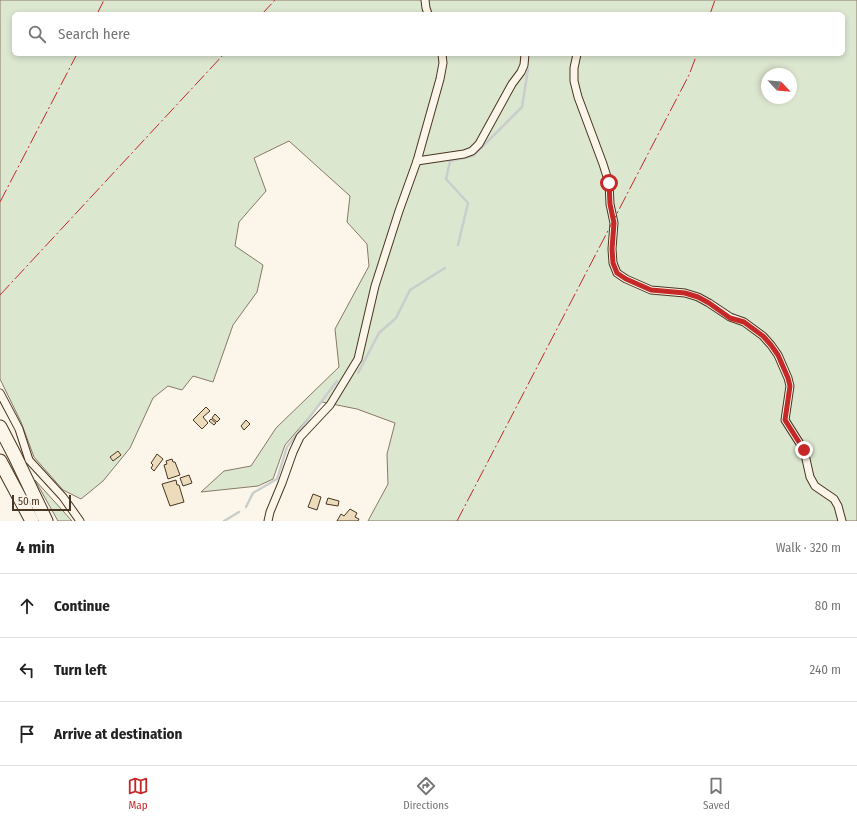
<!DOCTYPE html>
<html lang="en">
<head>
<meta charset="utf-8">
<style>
	:root { --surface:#fff; --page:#f6f6f6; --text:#222; --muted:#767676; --line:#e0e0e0; --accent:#c62828 }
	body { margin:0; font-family:"Fira Sans Condensed",sans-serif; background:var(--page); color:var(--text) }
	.compass { position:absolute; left:761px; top:68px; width:36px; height:36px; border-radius:50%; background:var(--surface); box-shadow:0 2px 6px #0003; rotate:116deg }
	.scale { position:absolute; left:12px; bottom:10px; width:59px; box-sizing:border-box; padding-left:4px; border:2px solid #4a3520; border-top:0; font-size:11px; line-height:14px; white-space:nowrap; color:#4a3520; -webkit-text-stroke:3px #fbf6e9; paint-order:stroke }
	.stop { position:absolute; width:12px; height:12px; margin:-9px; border:3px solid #c62828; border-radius:50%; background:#fff }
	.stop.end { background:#c62828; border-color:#fff; box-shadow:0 1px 4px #0008 }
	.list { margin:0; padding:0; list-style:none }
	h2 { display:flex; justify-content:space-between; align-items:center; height:52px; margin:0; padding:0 16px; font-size:17px }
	h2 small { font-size:13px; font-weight:400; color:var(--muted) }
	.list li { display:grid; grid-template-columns:26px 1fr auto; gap:12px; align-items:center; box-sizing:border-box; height:64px; padding:0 16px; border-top:1px solid var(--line) }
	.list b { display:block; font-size:15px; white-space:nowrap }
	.list em { font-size:13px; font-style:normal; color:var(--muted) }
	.icon { flex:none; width:22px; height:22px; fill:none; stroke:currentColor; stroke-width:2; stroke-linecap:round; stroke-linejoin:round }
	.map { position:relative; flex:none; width:857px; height:521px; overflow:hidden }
	.search { position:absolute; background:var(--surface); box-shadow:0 2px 6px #0003; left:12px; right:12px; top:12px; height:44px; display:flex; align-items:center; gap:10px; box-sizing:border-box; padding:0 14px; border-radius:6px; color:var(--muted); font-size:15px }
	.sheet { height:244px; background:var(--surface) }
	nav { display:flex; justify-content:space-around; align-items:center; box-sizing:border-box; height:56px; border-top:1px solid var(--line); background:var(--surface); font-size:11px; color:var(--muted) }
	nav a { display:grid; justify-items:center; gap:2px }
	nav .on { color:var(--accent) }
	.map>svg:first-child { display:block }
	.green { fill:#dce7d0; stroke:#887966; fill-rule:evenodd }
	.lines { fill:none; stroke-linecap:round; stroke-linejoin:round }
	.stream { stroke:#c9cecd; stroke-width:2.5 }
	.building { fill:#ecdcbc; stroke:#4a3520 }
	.street-casing { stroke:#4a3520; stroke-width:9 }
	.highway-casing { stroke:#4a3520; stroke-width:15 }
	.street { stroke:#fbf6e9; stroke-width:7 }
	.highway { stroke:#fbf6e9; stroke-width:13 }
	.power { stroke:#c62828; stroke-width:1; stroke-dasharray:14 3 2 3; stroke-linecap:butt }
	.route { stroke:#c62828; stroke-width:5 }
</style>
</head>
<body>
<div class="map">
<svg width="857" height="521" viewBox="0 0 857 521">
	<rect width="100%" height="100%" fill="#fbf6e9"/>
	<g class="green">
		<path d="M0,0H857V521H368L388,484L387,454L395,423L357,409L322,402L285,445L273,479L258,486L201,492L224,471L251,466L276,428L339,367L335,329L369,266L367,244L347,222L350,196L289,141L254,158L266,191L239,222L235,246L263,265L257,292L233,325L213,382L193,376L182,390L168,386L153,398L130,448L103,481L81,499L63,490L34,457L21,422L0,379ZM14,14H843V54H14ZM767,74H791V98H767Z"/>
		<polygon points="35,480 72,521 58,521"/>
	</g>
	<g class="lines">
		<g class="stream">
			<polyline points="458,245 468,203 446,179 450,161 473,156 522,107 528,69"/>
			<polyline points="358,373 379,333 396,318 410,290 445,268"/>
			<polyline points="246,507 253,493 277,479 287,447 337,381"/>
			<polyline points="224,521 239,512"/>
		</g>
	</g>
	<g class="building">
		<polygon points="206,407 210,411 203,417 208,423 202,429 193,420"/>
		<polygon points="215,414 220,419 217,422 212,418"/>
		<polygon points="211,419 216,423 214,425 209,421"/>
		<polygon points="246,420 250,424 244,430 241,426"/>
		<polygon points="118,451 121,455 113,461 110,457"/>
		<polygon points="157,454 163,459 154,471 151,468 153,465 151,463"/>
		<polygon points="172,459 173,462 175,462 180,475 168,479 164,465 167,464 166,461"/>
		<polygon points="189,475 192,483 183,486 180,478"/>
		<polygon points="176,480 177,485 179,485 184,502 170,506 162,484"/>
		<polygon points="313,494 321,497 317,510 308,507"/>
		<polygon points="328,498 339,501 338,506 326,504"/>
		<polygon points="350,509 357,513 355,517 359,519 358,521 337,521 341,514 344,516"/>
	</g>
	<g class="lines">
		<defs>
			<g id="street">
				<polyline points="425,0 426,8 428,14"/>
				<polyline points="577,54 574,68 574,81 578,97 603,164 609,183 610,204 614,223 612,249 613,263 617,273 626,279 651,290 685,293 698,297 709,303 730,317 744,322 763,336 771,345 778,355 788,378 790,386 785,420 804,450 810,477 815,486 834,499 838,506 842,521"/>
				<polyline points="417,161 464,154 472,151 479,144 512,84 521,72 524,65 525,54"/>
				<polyline points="0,393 19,429 29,460 63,497 80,521"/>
				<polyline points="268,521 270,512 282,483 293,452 300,437 330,405 358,359 375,286 399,211 417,161 440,79 443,63 442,54"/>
			</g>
			<g id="highway">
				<polyline points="0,427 15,456 46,521"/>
				<polyline points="0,461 32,521"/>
			</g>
		</defs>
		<use href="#street" class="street-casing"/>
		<use href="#highway" class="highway-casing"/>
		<use href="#street" class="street"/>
		<use href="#highway" class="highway"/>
		<g class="power">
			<polyline points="97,14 104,0"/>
			<polyline points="262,14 275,0"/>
			<polyline points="710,14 715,0"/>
			<polyline points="0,202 77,54"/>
			<polyline points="0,295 224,54"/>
			<polyline points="457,521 689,75 697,54"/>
		</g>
	</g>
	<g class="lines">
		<polyline class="route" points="609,183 610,204 614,223 612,249 613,263 617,273 626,279 651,290 685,293 698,297 709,303 730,318 744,322 763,336 771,345 778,355 788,378 790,386 785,420 804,450"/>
	</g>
</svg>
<svg class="compass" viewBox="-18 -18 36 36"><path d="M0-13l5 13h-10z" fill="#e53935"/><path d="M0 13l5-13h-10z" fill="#767676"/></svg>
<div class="scale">50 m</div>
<div class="stop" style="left:609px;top:183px"></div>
<div class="stop end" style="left:804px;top:450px"></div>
<div class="search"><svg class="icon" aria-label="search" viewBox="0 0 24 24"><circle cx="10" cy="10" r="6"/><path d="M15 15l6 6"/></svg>Search here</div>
</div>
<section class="sheet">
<h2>4 min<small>Walk · 320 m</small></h2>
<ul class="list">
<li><svg class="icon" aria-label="ahead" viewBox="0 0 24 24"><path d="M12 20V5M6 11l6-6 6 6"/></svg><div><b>Continue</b></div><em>80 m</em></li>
<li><svg class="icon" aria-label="left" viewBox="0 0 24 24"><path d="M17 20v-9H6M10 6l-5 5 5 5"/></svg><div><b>Turn left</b></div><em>240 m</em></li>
<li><svg class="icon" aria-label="arrive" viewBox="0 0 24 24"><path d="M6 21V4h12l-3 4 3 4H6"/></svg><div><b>Arrive at destination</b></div></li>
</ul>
</section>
<nav>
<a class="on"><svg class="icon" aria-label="map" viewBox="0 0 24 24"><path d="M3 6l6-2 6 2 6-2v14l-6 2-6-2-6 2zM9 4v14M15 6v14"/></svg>Map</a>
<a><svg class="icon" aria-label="directions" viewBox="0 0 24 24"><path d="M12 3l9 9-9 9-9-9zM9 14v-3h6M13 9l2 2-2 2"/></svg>Directions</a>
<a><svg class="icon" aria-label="saved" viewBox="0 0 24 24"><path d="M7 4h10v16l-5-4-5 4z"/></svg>Saved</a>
</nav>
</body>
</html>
